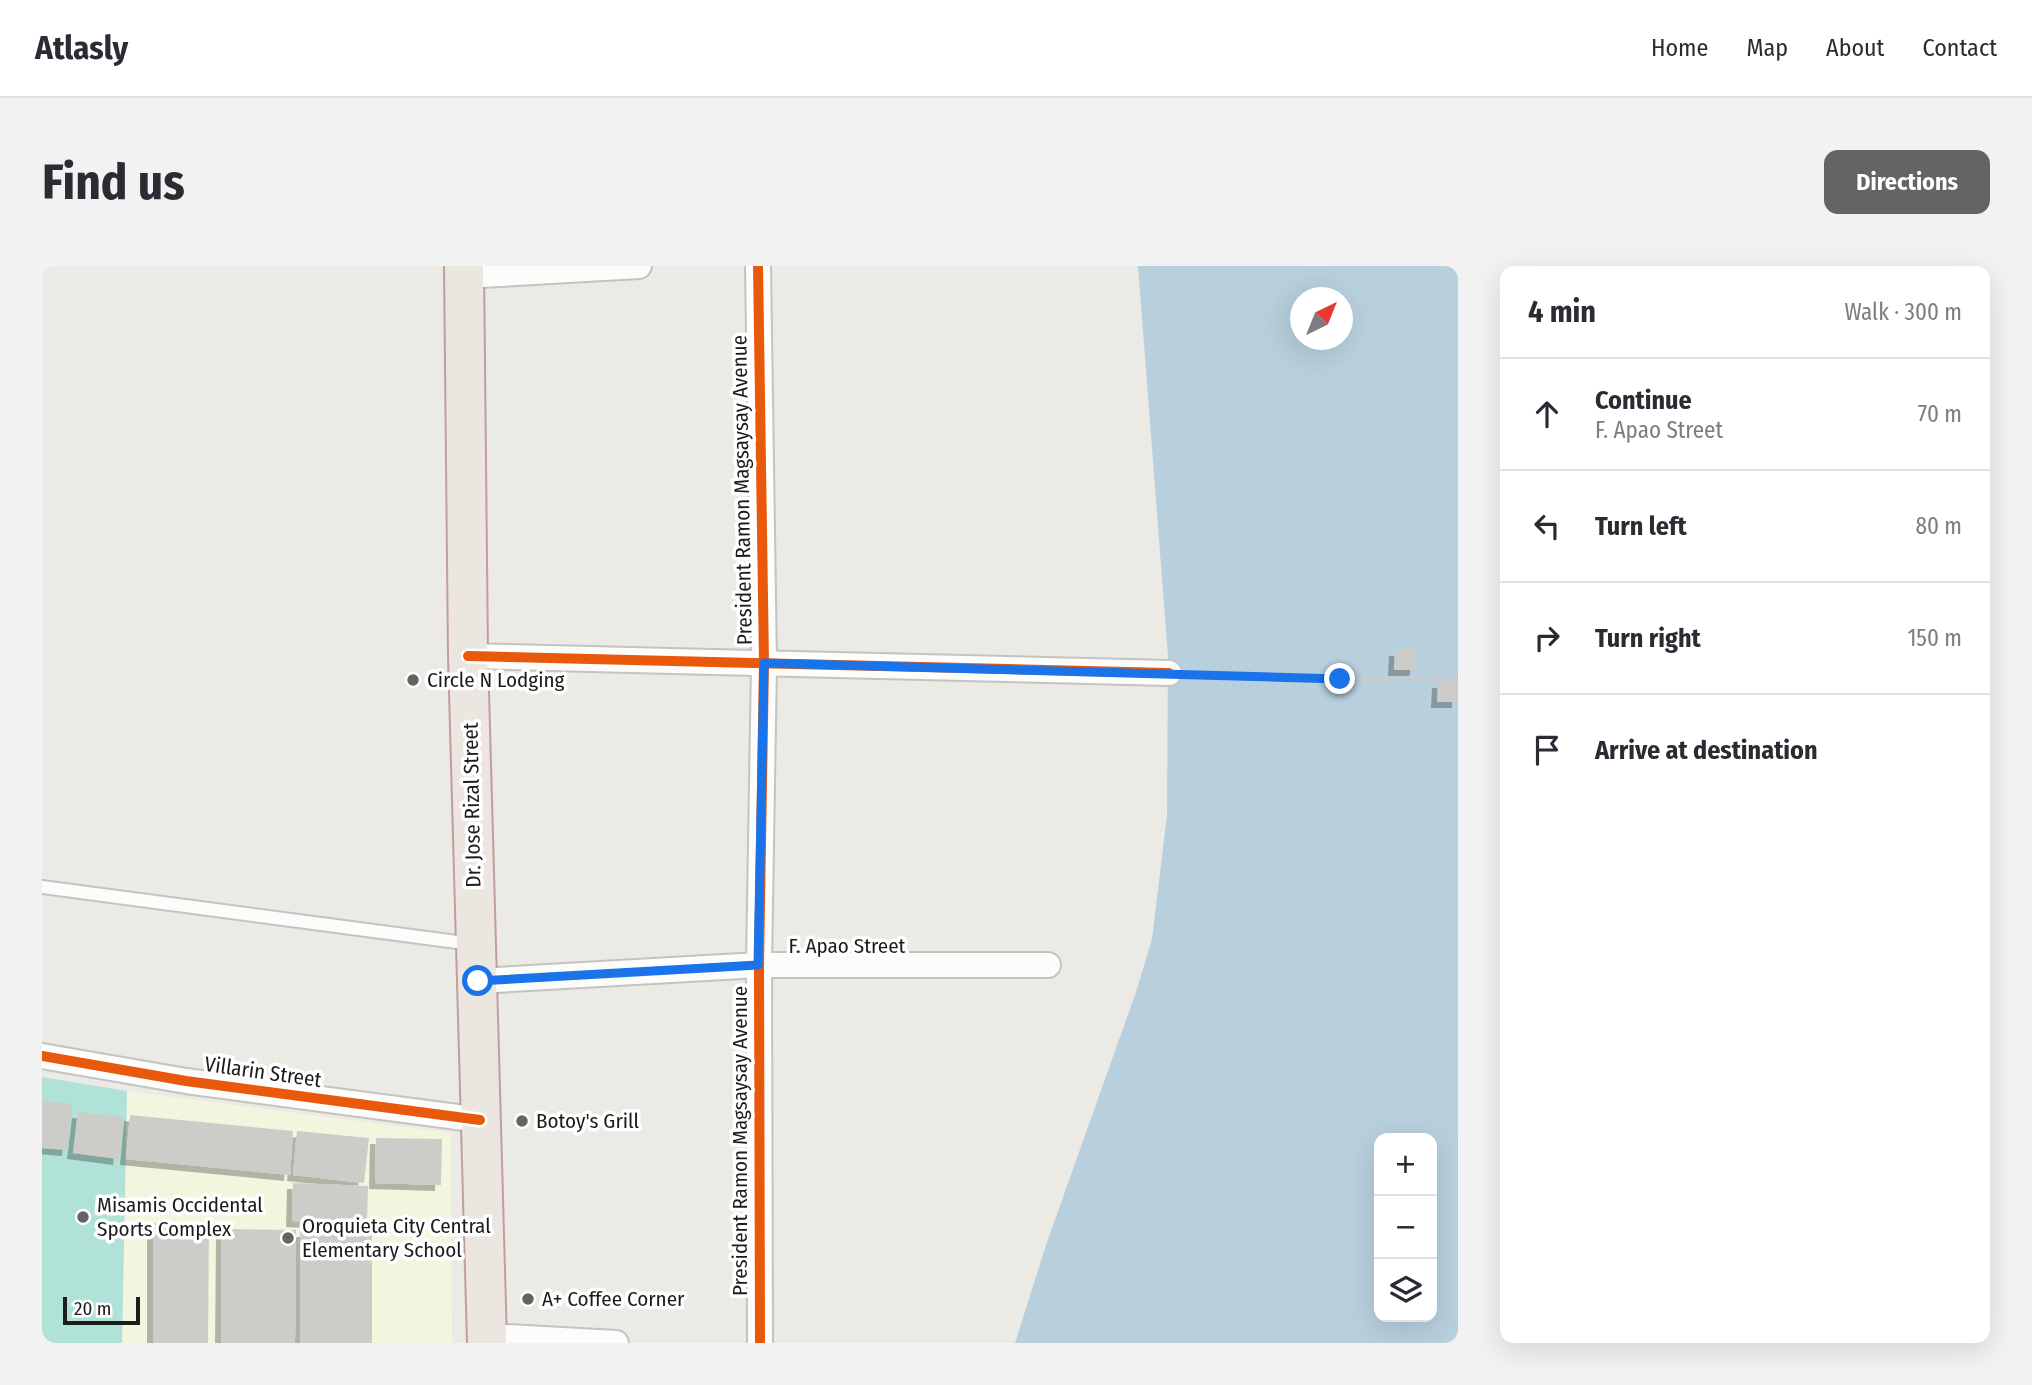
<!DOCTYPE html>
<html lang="en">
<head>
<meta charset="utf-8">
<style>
	:root { --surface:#fff; --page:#f2f2f3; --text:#2b2b33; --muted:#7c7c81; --line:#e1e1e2; --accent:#646462 }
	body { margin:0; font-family:"Fira Sans Condensed",sans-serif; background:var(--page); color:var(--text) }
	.controls { position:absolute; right:21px; bottom:21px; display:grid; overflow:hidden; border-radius:14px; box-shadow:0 7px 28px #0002 }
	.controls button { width:63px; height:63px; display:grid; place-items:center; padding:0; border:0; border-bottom:2px solid var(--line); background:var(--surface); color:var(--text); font:35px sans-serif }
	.compass { position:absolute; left:1248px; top:21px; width:63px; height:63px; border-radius:50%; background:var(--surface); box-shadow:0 7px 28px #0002; rotate:43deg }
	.scale { position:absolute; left:21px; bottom:18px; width:77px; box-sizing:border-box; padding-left:7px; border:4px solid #1c1c1c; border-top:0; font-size:19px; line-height:24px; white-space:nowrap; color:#1c1c1c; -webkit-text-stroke:5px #fff; paint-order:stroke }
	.stop { position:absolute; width:21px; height:21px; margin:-16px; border:5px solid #1a73e8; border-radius:50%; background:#fff }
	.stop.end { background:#1a73e8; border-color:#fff; box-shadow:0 2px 7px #0008 }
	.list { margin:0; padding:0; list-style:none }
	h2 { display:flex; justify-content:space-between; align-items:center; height:91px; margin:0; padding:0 28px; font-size:30px }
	h2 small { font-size:23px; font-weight:400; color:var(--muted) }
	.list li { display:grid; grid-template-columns:46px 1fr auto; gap:21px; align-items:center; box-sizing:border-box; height:112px; padding:0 28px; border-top:2px solid var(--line) }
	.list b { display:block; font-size:26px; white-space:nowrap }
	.list p { margin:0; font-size:23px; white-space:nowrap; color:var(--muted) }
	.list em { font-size:23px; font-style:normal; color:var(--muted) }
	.icon { flex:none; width:38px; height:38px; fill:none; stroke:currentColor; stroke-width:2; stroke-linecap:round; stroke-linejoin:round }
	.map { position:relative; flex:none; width:1416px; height:1077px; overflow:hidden; border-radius:14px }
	header { display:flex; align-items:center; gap:42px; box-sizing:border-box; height:98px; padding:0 35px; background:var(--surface); border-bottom:2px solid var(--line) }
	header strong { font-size:33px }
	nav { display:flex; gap:38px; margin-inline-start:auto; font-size:24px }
	.intro { display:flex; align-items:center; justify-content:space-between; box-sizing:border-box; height:168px; padding:0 42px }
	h1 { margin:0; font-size:49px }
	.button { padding:18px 32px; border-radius:14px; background:var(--accent); color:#fff; font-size:24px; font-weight:700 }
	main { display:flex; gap:42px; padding:0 42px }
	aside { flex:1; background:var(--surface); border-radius:14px; box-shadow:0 7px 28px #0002 }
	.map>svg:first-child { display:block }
	.education { fill:#f2f6df }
	.pitch { fill:#b0e2d7 }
	.water { fill:#b8cfde; fill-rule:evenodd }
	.building { fill:#cdccc8; filter:url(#shadow) }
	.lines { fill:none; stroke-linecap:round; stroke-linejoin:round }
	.service-casing { stroke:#c3c3c1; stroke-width:16 }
	.minor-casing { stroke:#c3c3c1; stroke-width:28 }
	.trunk-casing { stroke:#c09ea0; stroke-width:42 }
	.path { stroke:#d1c7c2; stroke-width:4.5; stroke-dasharray:3.5 3.5; stroke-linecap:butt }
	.service { stroke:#fcfcfb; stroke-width:12 }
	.minor { stroke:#fcfcfb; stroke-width:24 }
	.trunk { stroke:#ece6e0; stroke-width:38 }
	.cycleway-casing { stroke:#fff; stroke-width:15 }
	.cycleway { stroke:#e8590c; stroke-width:10 }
	.route { stroke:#1a73e8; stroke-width:9 }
	.poi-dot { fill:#646462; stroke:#fff; stroke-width:2.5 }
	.labels { text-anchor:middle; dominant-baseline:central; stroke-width:7; stroke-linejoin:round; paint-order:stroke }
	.street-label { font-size:21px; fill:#1c1c1c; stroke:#fff }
	.poi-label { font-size:21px; fill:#1c1c1c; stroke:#fff; text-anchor:start }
</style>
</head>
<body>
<header>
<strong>Atlasly</strong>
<nav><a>Home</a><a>Map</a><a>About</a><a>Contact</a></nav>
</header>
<div class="intro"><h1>Find us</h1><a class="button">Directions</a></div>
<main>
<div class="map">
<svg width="1416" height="1077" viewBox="0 0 1416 1077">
	<defs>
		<filter id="shadow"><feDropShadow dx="-6" dy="6" stdDeviation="0" flood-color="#0004"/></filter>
	</defs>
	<rect width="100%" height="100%" fill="#ebeae5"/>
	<polygon class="education" points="85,825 409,867 410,1077 80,1077"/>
	<polygon class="pitch" points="0,811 85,825 80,1077 0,1077"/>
	<path class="water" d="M1096,0H1416V1077H973L1004,979L1094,726L1110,673L1125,549L1126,391ZM1258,32H1300V74H1258ZM1337,872H1390V1051H1337Z"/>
	<g class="building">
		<polygon points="1353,384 1374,384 1374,404 1352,404"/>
		<polygon points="1396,416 1416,416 1416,436 1395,436"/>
		<polygon points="0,835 30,838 26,884 0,882"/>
		<polygon points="36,846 82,851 77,893 31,887"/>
		<polygon points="88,849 251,865 248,909 84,893"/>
		<polygon points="255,865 327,872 322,917 251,909"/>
		<polygon points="334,872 400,873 399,919 333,917"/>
		<polygon points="251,917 326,920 325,959 250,955"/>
		<polygon points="111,957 167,958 166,1077 111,1077"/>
		<polygon points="180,963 254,964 253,1077 179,1077"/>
		<rect x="258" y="965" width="72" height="112"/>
	</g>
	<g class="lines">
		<defs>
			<polyline id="service" points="0,621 430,678"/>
			<g id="minor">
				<polyline points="716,0 722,397 717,699 718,1077"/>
				<polyline points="422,10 597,0"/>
				<polyline points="426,390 1127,407"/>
				<polyline points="436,715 717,699 1006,699"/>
				<polyline points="0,790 144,815 438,854"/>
				<polyline points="445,1070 574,1077"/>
			</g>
			<polyline id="trunk" points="422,0 426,390 445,1077"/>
		</defs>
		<use href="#service" class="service-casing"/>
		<use href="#minor" class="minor-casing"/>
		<use href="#trunk" class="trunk-casing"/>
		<polyline class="path" points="1149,408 1298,413 1416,411"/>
		<use href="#service" class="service"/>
		<use href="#minor" class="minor"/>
		<use href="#trunk" class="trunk"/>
		<defs>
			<g id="cycleway">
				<polyline points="716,0 722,397 717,699 718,1077"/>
				<polyline points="426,390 1127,407"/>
				<polyline points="0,790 144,815 438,854"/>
			</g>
		</defs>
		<use href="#cycleway" class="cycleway-casing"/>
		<use href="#cycleway" class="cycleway"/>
	</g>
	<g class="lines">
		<polyline class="route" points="436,715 716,699 722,397 1298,413"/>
	</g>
	<g class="poi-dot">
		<circle cx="371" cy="414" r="7"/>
		<circle cx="480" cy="855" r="7"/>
		<circle cx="41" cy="951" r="7"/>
		<circle cx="246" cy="972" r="7"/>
		<circle cx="486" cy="1033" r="7"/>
	</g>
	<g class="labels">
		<g class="street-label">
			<text transform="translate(700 224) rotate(-91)">President Ramon Magsaysay Avenue</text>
			<text transform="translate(430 539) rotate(-91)">Dr. Jose Rizal Street</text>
			<text x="805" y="680">F. Apao Street</text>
			<text transform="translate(221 806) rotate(8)">Villarin Street</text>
			<text transform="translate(698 875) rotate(-90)">President Ramon Magsaysay Avenue</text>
		</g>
		<g class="poi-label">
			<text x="385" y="414">Circle N Lodging</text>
			<text x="494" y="855">Botoy's Grill</text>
			<text x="55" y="939">Misamis Occidental<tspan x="55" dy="24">Sports Complex</tspan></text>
			<text x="260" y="960">Oroquieta City Central<tspan x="260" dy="24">Elementary School</tspan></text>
			<text x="500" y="1033">A+ Coffee Corner</text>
		</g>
	</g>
</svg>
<div class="controls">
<button>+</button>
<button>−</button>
<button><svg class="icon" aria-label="layers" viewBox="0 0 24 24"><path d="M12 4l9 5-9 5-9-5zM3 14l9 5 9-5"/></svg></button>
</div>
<svg class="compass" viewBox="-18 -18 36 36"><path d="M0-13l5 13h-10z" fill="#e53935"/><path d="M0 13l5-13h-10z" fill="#7c7c81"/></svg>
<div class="scale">20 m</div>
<div class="stop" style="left:436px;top:715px"></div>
<div class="stop end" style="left:1298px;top:413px"></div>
</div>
<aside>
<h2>4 min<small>Walk · 300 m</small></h2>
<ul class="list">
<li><svg class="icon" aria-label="ahead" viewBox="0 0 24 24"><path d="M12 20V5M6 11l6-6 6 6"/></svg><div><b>Continue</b><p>F. Apao Street</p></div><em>70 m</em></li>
<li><svg class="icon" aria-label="left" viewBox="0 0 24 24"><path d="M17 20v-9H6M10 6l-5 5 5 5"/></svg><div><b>Turn left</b></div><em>80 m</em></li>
<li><svg class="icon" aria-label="right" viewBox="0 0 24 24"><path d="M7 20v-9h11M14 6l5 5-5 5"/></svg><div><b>Turn right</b></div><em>150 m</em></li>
<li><svg class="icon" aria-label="arrive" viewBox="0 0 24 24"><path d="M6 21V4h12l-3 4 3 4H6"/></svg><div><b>Arrive at destination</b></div></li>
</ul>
</aside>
</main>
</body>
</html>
